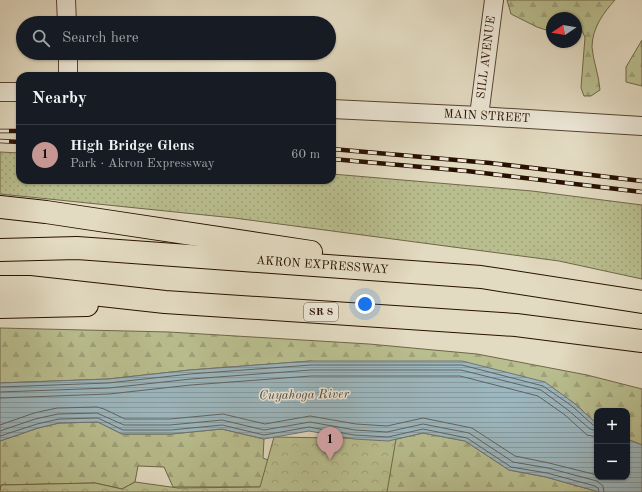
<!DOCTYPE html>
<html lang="en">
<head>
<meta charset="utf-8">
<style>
	:root { --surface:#171b24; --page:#242831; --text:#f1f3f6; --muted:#9ea1a6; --line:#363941; --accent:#c59692 }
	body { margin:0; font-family:"Old Standard TT",serif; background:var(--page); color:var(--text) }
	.controls { position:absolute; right:12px; bottom:12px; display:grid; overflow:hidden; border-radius:8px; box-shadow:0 1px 3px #0004 }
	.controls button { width:36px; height:36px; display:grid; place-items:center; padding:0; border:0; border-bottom:1px solid var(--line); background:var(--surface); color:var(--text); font:20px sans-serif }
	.compass { position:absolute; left:546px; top:12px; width:36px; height:36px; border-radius:50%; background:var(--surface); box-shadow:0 1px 3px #0004; rotate:258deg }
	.you { position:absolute; left:365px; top:304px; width:14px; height:14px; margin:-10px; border:3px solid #fff; border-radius:50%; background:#1a73e8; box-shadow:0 0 0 6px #1a73e833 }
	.badge { display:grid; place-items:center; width:26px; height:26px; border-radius:50%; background:var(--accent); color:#111; font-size:13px; font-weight:700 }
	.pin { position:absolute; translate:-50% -33px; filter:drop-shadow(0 1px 2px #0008) }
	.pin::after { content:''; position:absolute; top:21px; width:14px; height:12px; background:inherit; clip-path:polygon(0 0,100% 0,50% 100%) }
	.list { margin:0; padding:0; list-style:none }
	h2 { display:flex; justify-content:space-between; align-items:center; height:52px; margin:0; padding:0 16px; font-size:17px }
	h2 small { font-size:13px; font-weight:400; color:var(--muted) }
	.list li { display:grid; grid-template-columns:26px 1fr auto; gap:12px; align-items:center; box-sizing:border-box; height:60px; padding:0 16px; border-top:1px solid var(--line) }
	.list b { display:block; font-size:15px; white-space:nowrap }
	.list p { margin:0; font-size:13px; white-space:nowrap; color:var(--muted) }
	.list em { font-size:13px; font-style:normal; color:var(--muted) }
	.icon { flex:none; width:22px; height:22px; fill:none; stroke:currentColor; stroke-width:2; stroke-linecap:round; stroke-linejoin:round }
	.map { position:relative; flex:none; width:642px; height:492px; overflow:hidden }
	.search { position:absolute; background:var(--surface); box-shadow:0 1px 3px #0004; left:16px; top:16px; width:320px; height:44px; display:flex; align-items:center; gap:10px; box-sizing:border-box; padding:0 14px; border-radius:22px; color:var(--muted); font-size:15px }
	.panel { position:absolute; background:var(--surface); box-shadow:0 1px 3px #0004; left:16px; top:72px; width:320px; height:112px; border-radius:12px }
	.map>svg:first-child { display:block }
	.grass { fill:url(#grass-dots); stroke:#706748 }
	.forest { fill:url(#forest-firs); stroke:#706748 }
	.park { fill:url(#park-crowns); stroke:#706748 }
	.water { fill:url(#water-rules); stroke:#6e7473 }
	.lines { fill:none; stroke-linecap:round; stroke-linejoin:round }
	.shore { stroke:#626460; stroke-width:1 }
	.street-casing { stroke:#564230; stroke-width:20 }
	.highway-casing { stroke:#281000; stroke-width:24 }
	.street { stroke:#ece7d7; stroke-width:18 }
	.highway { stroke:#e2dac1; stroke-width:22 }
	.rail-casing { stroke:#281000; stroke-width:4.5 }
	.rail { stroke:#ece7d7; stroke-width:3; stroke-dasharray:9; stroke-linecap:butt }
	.labels { text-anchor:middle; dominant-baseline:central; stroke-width:3; stroke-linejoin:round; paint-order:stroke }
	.shield { fill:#ece7d7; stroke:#635040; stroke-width:1 }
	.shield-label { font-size:11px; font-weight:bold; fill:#281000 }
	.street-label { font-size:12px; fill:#281000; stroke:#ece7d7 }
	.water-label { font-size:13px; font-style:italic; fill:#514a43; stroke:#ece7d7 }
</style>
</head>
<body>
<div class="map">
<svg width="642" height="492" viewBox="0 0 642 492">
	<defs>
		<pattern id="grass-dots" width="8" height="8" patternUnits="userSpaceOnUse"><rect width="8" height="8" fill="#b9be8f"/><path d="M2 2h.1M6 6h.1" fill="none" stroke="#9fa27a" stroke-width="1.8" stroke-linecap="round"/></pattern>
		<pattern id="forest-firs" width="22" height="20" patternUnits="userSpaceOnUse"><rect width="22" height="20" fill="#b9be8f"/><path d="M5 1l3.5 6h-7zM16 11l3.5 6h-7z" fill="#9fa27a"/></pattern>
		<pattern id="park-crowns" width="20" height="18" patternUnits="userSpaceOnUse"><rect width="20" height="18" fill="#b9be8f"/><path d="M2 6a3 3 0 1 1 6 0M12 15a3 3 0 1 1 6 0" fill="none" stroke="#9fa27a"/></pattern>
		<pattern id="water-rules" width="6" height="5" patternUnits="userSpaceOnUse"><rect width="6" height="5" fill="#9cb7bf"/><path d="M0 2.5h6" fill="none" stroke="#869ca2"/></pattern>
	</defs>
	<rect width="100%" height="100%" fill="#e2dac1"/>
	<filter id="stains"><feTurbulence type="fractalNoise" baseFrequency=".005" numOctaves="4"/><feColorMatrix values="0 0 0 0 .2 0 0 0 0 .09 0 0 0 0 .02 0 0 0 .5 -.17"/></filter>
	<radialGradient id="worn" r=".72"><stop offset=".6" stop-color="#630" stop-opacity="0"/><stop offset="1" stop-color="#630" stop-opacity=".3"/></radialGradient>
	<polygon class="grass" points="0,152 20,153 20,180 332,180 332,174 532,191 642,205 642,279 559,261 234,218 0,194"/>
	<g class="forest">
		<path d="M507,0H615C604,12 592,28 592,47C593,61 599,75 600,90L591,96H584L581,88L585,37L581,29L576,27V18H552V23H548L546,30L537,27L511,14Z"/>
		<polygon points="642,40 642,86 626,82 626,67"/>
		<polygon points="0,328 169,332 369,344 477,354 587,375 642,389 642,445 627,439 627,411 597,411 597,424 574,403 311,361 190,370 108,379 0,383"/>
		<polygon points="98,422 122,434 171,434 222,429 264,439 263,458 280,465 284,492 260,487 173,487 164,467 138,466 135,482 122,489 95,483 1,485 0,489 0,441 38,428 59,423"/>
		<polygon points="423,433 465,441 509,470 546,477 599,492 378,492 388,441"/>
	</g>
	<polygon class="park" points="274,437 396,439 387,492 0,492 1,485 95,483 122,489 135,482 178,488 260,487"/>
	<polygon class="water" points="311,361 462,361 545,382 574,403 597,424 597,477 627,477 627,439 642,445 642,492 599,492 546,477 509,470 465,441 423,433 388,441 354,439 309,431 264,439 222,429 171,434 122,434 98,422 59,423 38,428 0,441 0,383 108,379 190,370"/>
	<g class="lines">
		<g class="shore">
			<polyline points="0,387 108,383 190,374 311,365 462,365 543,386 572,406 593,425 597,426"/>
			<polyline points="0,392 109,388 191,379 311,370 461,370 541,390 568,410 590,429 597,431"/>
			<polyline points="0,398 109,394 191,385 311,376 460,376 538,396 565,415 587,435 597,437"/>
			<polyline points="0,425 34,413 57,408 97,407 104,409 125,419 170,419 223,414 265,424 310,416 356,424 387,426 423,418 472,428 515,456 549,463 597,475"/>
			<polyline points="0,431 35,419 58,414 97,413 124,425 170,425 222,420 264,430 310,422 355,430 387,432 423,424 469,433 513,462 548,468 597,481 603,486 604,492"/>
			<polyline points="0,436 37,424 59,419 98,418 123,430 171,430 222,425 264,435 309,427 354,435 388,437 423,429 467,438 511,467 547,473 595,486 598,488 599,492"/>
		</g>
		<defs>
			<g id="street">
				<polyline points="66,0 67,23"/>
				<polyline points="68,53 68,76"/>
				<polyline points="0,92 20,92"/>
				<path id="s1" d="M332,109L479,116L642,126"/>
				<path id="s2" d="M479,116L494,0"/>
			</g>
			<g id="highway">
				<polyline points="0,207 46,212 311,252"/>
				<path id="s3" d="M0,250L77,248L481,277L642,302"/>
				<polyline points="0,287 29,287 165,302 516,325 642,341"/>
				<polyline points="0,307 87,305"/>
			</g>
		</defs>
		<use href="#street" class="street-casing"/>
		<use href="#highway" class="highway-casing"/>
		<use href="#street" class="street"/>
		<use href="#highway" class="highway"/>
		<defs>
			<g id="rail">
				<polyline points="0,131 20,131"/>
				<polyline points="0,141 20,142"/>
				<polyline points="332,149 490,163 642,181"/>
				<polyline points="332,159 467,171 642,192"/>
			</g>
		</defs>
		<use href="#rail" class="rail-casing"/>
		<use href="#rail" class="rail"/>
	</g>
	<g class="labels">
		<rect class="shield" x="304" y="303" width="34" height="18" rx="3"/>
		<g class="shield-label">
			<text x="321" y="312">SR 8</text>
		</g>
		<g class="street-label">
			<text stroke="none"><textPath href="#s2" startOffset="59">SILL AVENUE</textPath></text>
			<text stroke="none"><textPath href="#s1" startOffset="155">MAIN STREET</textPath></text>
			<text stroke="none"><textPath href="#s3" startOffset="323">AKRON EXPRESSWAY</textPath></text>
		</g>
		<g class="water-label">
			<text transform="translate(304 395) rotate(-1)">Cuyahoga River</text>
		</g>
	</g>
	<rect width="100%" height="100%" filter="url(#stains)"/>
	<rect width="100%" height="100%" fill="url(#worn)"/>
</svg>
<div class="controls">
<button>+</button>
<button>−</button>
</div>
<svg class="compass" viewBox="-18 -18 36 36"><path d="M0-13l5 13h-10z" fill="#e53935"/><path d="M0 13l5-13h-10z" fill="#9ea1a6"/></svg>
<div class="you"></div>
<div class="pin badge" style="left:330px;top:460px">1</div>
<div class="search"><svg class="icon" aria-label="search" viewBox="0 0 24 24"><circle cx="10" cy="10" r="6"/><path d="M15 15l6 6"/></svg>Search here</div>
<section class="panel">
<h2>Nearby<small></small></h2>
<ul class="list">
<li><span class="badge">1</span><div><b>High Bridge Glens</b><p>Park · Akron Expressway</p></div><em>60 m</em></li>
</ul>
</section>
</div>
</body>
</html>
